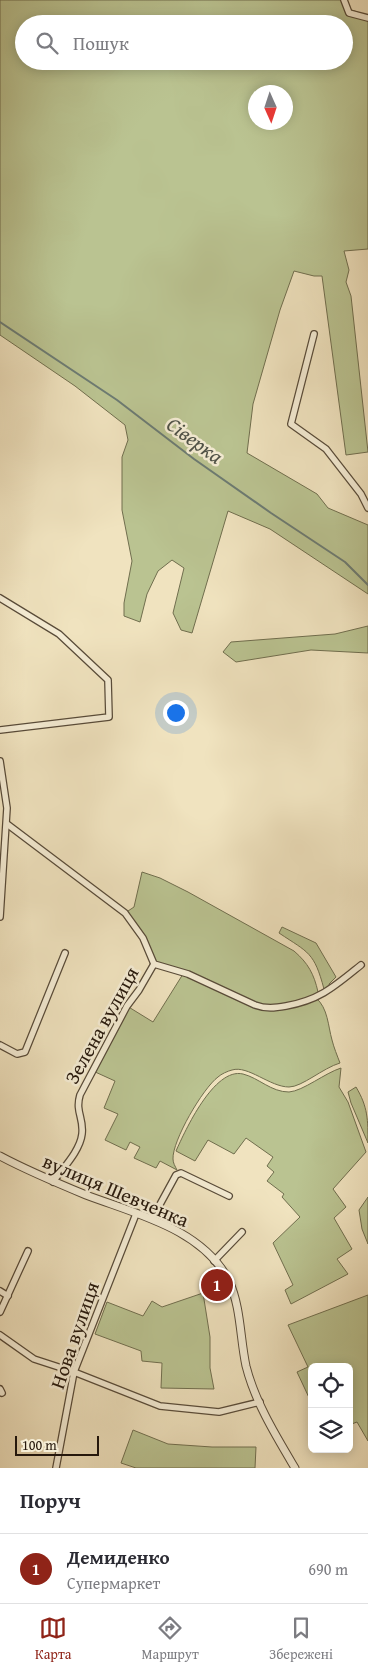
<!DOCTYPE html>
<html lang="uk">
<head>
<meta charset="utf-8">
<style>
	:root { --surface:#fff; --page:#f7f7f7; --text:#2b2b33; --muted:#7c7c81; --line:#e1e1e2; --accent:#8f2418 }
	body { margin:0; font-family:"Gentium Book Plus",serif; background:var(--page); color:var(--text) }
	.controls { position:absolute; right:15px; bottom:15px; display:grid; overflow:hidden; border-radius:8px; box-shadow:0 2px 12px #0003 }
	.controls button { width:45px; height:45px; display:grid; place-items:center; padding:0; border:0; border-bottom:1px solid var(--line); background:var(--surface); color:var(--text); font:25px sans-serif }
	.compass { position:absolute; left:248px; top:85px; width:45px; height:45px; border-radius:50%; background:var(--surface); box-shadow:0 2px 12px #0003; rotate:177deg }
	.scale { position:absolute; left:15px; bottom:12px; width:84px; box-sizing:border-box; padding-left:5px; border:2px solid #26180c; border-top:0; font-size:14px; line-height:18px; white-space:nowrap; color:#26180c; -webkit-text-stroke:4px #f5edd5; paint-order:stroke }
	.you { position:absolute; left:175px; top:712px; width:18px; height:18px; margin:-12px; border:4px solid #fff; border-radius:50%; background:#1a73e8; box-shadow:0 0 0 8px #1a73e833 }
	.badge { display:grid; place-items:center; width:32px; height:32px; border-radius:50%; background:var(--accent); color:#fff; font-size:16px; font-weight:700 }
	.pin { position:absolute; translate:-50% -50%; border:2px solid #fff; box-shadow:0 1px 5px #0006 }
	.list { margin:0; padding:0; list-style:none }
	h2 { display:flex; justify-content:space-between; align-items:center; height:65px; margin:0; padding:0 20px; font-size:21px }
	h2 small { font-size:16px; font-weight:400; color:var(--muted) }
	.list li { display:grid; grid-template-columns:32px 1fr auto; gap:15px; align-items:center; box-sizing:border-box; height:70px; padding:0 20px; border-top:1px solid var(--line) }
	.list b { display:block; font-size:19px; white-space:nowrap }
	.list p { margin:0; font-size:16px; white-space:nowrap; color:var(--muted) }
	.list em { font-size:16px; font-style:normal; color:var(--muted) }
	.icon { flex:none; width:28px; height:28px; fill:none; stroke:currentColor; stroke-width:2; stroke-linecap:round; stroke-linejoin:round }
	.map { position:relative; flex:none; width:368px; height:1468px; overflow:hidden }
	.search { position:absolute; background:var(--surface); box-shadow:0 2px 12px #0003; left:15px; right:15px; top:15px; height:55px; display:flex; align-items:center; gap:12px; box-sizing:border-box; padding:0 18px; border-radius:28px; color:var(--muted); font-size:19px }
	.sheet { height:135px; background:var(--surface) }
	nav { display:flex; justify-content:space-around; align-items:center; box-sizing:border-box; height:70px; border-top:1px solid var(--line); background:var(--surface); font-size:14px; color:var(--muted) }
	nav a { display:grid; justify-items:center; gap:2px }
	nav .on { color:var(--accent) }
	.map>svg:first-child { display:block }
	.green { fill:#bac391; stroke:#706e4e; fill-rule:evenodd }
	.lines { fill:none; stroke-linecap:round; stroke-linejoin:round }
	.stream { stroke:#6c7b73; stroke-width:2 }
	.minor-casing { stroke:#584b39; stroke-width:8 }
	.tertiary-casing { stroke:#584b39; stroke-width:9 }
	.minor { stroke:#f5edd5; stroke-width:5.5 }
	.tertiary { stroke:#f5edd5; stroke-width:7 }
	.labels { text-anchor:middle; dominant-baseline:central; stroke-width:5; stroke-linejoin:round; paint-order:stroke }
	.street-label { font-size:20px; fill:#26180c; stroke:#f5edd5 }
	.water-label { font-size:21px; font-style:italic; fill:#4f5248; stroke:#f5edd5 }
</style>
</head>
<body>
<div class="map">
<svg width="368" height="1468" viewBox="0 0 368 1468">
	<rect width="100%" height="100%" fill="#f0e3bf"/>
	<filter id="stains"><feTurbulence type="fractalNoise" baseFrequency=".004" numOctaves="4"/><feColorMatrix values="0 0 0 0 .2 0 0 0 0 .09 0 0 0 0 .02 0 0 0 .5 -.17"/></filter>
	<radialGradient id="worn" r=".72"><stop offset=".6" stop-color="#630" stop-opacity="0"/><stop offset="1" stop-color="#630" stop-opacity=".3"/></radialGradient>
	<g class="green">
		<path d="M0,0H345L344,7L368,16V249L344,251L349,270L346,282L351,296L368,452L346,455L322,276H314L294,271L280,310L253,404L247,453L317,494L328,508L368,525V594L270,529L228,511L192,633L181,630L173,613L184,568L172,560L158,571L147,594L140,622L124,616V603L132,561L122,510V457L128,440L125,425L75,386L0,335ZM24,24H344V61H24ZM255,92H286V122H255Z"/>
		<polygon points="368,626 368,653 311,650 236,662 223,652 231,642 335,634"/>
		<path d="M142,872L160,878L188,892L294,951C308,963 314,974 318,992L324,989C314,952 309,953 279,933L282,927L316,943L336,977L329,984L330,988L316,998C328,1008 328,1026 332,1040C334,1048 337,1055 340,1063C323,1068 302,1087 289,1087C270,1087 248,1065 232,1070C228,1071 221,1074 218,1077C203,1088 172,1141 173,1159C173,1163 175,1166 177,1170L160,1161L156,1168L134,1158L140,1147L130,1142L126,1150L105,1140L118,1114L104,1108L115,1081L93,1071L127,1006L153,1022L183,974L154,964L143,938L125,913L134,907Z"/>
		<path d="M341,1068L339,1087L348,1102L366,1152L333,1189L346,1207L334,1218L352,1249L337,1259L348,1274L291,1304L285,1290L293,1285L273,1243L300,1217L282,1197L284,1194L267,1181L274,1172L267,1166L273,1157L246,1138L234,1154L208,1140L195,1161L176,1151C185,1131 214,1067 243,1074C259,1078 271,1092 289,1092C303,1091 325,1073 341,1068Z"/>
		<path d="M356,1087C368,1107 368,1120 368,1143L351,1103L348,1092Z"/>
		<polygon points="368,1197 368,1244 362,1229 359,1210"/>
		<polygon points="203,1293 210,1337 210,1368 214,1389 161,1388 162,1363 142,1361 141,1351 95,1334 107,1302 143,1316 152,1301 162,1307"/>
		<polygon points="368,1295 368,1441 357,1422 349,1425 349,1367 312,1367 312,1404 297,1372 308,1367 288,1325"/>
		<polygon points="133,1430 168,1444 212,1447 256,1447 255,1468 136,1468 121,1463"/>
	</g>
	<g class="lines">
		<polyline class="stream" points="0,322 117,400 194,459 271,513 345,562 368,585"/>
		<defs>
			<g id="minor">
				<polyline points="344,0 349,13 368,18"/>
				<polyline points="314,334 291,424 326,449 361,494 368,508"/>
				<polyline points="0,598 59,634 108,680 109,717 0,730"/>
				<polyline points="0,761 7,808 0,917"/>
				<path d="M7,824L125,913L143,938L154,964L188,974L255,1005C266,1009 275,1008 286,1006C320,1000 335,986 361,965"/>
				<polyline points="0,1045 17,1054 25,1052 65,953"/>
				<path d="M53,1182C63,1168 80,1151 82,1134C84,1118 75,1112 80,1095L127,1006L139,990L154,964"/>
				<polyline points="152,1219 176,1175 181,1173 229,1196"/>
				<polyline points="214,1261 242,1232"/>
				<polyline points="0,1291 8,1296"/>
				<polyline points="0,1312 28,1251"/>
				<polyline points="0,1335 34,1359 74,1372 160,1406 219,1412 260,1402"/>
				<polyline points="0,1389 2,1393"/>
				<polyline points="56,1468 74,1372 136,1214"/>
			</g>
			<path id="tertiary" d="M0,1156C28,1171 57,1183 86,1195C136,1214 203,1229 229,1281C241,1307 240,1338 246,1366C255,1402 276,1436 295,1468"/>
		</defs>
		<use href="#minor" class="minor-casing"/>
		<use href="#tertiary" class="tertiary-casing"/>
		<use href="#minor" class="minor"/>
		<use href="#tertiary" class="tertiary"/>
	</g>
	<g class="labels">
		<g class="street-label">
			<text transform="translate(101 1025) rotate(-61)">Зелена вулиця</text>
			<text transform="translate(116 1190) rotate(23)">вулиця Шевченка</text>
			<text transform="translate(74 1335) rotate(-71)">Нова вулиця</text>
		</g>
		<g class="water-label">
			<text transform="translate(195 440) rotate(36)">Сіверка</text>
		</g>
	</g>
	<rect width="100%" height="100%" filter="url(#stains)"/>
	<rect width="100%" height="100%" fill="url(#worn)"/>
</svg>
<div class="controls">
<button><svg class="icon" aria-label="locate" viewBox="0 0 24 24"><circle cx="12" cy="12" r="6"/><path d="M12 2v4M12 18v4M2 12h4M18 12h4"/></svg></button>
<button><svg class="icon" aria-label="layers" viewBox="0 0 24 24"><path d="M12 4l9 5-9 5-9-5zM3 14l9 5 9-5"/></svg></button>
</div>
<svg class="compass" viewBox="-18 -18 36 36"><path d="M0-13l5 13h-10z" fill="#e53935"/><path d="M0 13l5-13h-10z" fill="#7c7c81"/></svg>
<div class="scale">100 m</div>
<div class="you"></div>
<div class="pin badge" style="left:217px;top:1285px">1</div>
<div class="search"><svg class="icon" aria-label="search" viewBox="0 0 24 24"><circle cx="10" cy="10" r="6"/><path d="M15 15l6 6"/></svg>Пошук</div>
</div>
<section class="sheet">
<h2>Поруч<small></small></h2>
<ul class="list">
<li><span class="badge">1</span><div><b>Демиденко</b><p>Супермаркет</p></div><em>690 m</em></li>
</ul>
</section>
<nav>
<a class="on"><svg class="icon" aria-label="map" viewBox="0 0 24 24"><path d="M3 6l6-2 6 2 6-2v14l-6 2-6-2-6 2zM9 4v14M15 6v14"/></svg>Карта</a>
<a><svg class="icon" aria-label="directions" viewBox="0 0 24 24"><path d="M12 3l9 9-9 9-9-9zM9 14v-3h6M13 9l2 2-2 2"/></svg>Маршрут</a>
<a><svg class="icon" aria-label="saved" viewBox="0 0 24 24"><path d="M7 4h10v16l-5-4-5 4z"/></svg>Збережені</a>
</nav>
</body>
</html>
